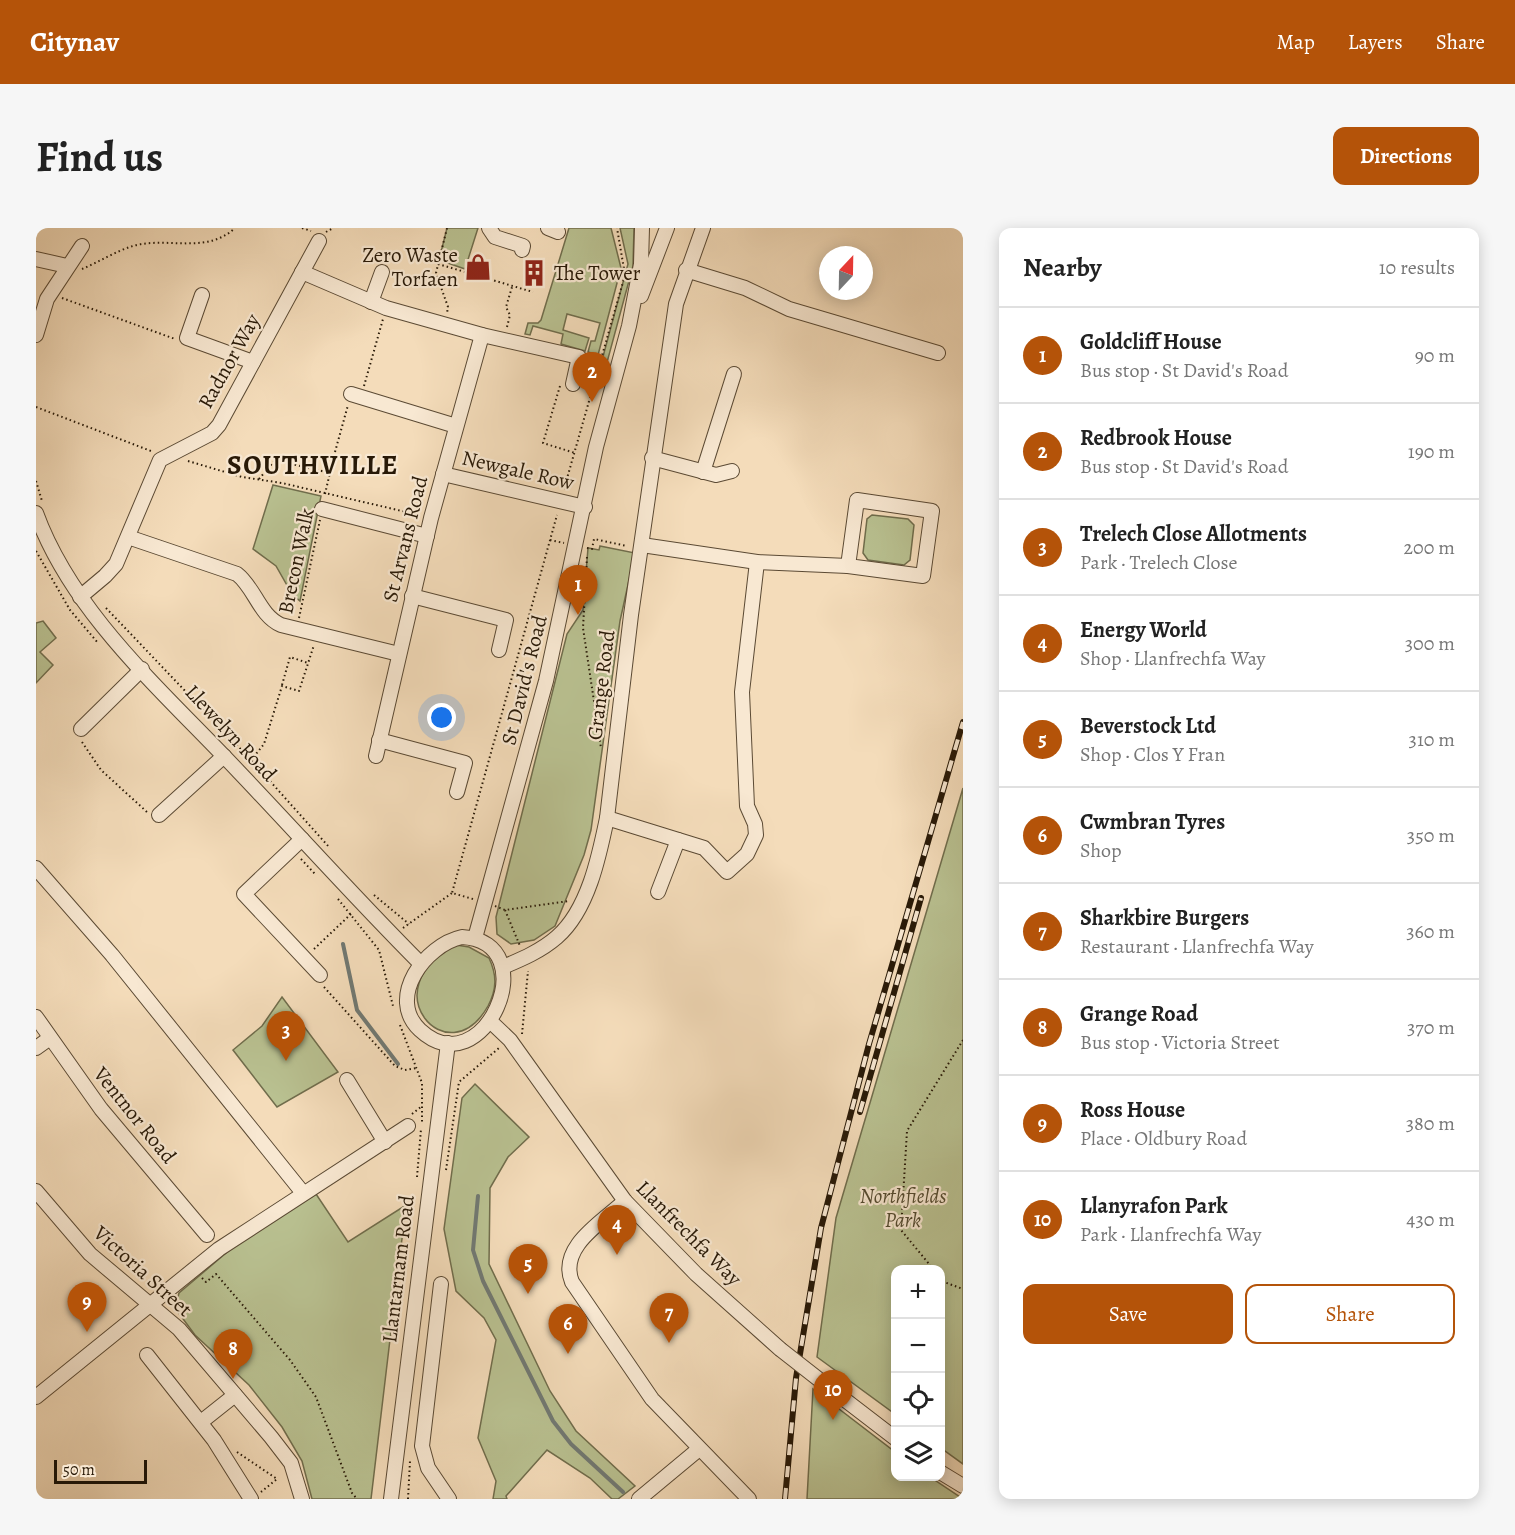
<!DOCTYPE html>
<html lang="en">
<head>
<meta charset="utf-8">
<style>
	:root { --surface:#fff; --page:#f6f6f6; --text:#222; --muted:#767676; --line:#e0e0e0; --accent:#b45309 }
	body { margin:0; font-family:Alegreya,serif; background:var(--page); color:var(--text) }
	.controls { position:absolute; right:18px; bottom:18px; display:grid; overflow:hidden; border-radius:12px; box-shadow:0 3px 15px #0003 }
	.controls button { width:54px; height:54px; display:grid; place-items:center; padding:0; border:0; border-bottom:2px solid var(--line); background:var(--surface); color:var(--text); font:30px sans-serif }
	.compass { position:absolute; left:783px; top:18px; width:54px; height:54px; border-radius:50%; background:var(--surface); box-shadow:0 3px 15px #0003; rotate:22deg }
	.scale { position:absolute; left:18px; bottom:15px; width:93px; box-sizing:border-box; padding-left:6px; border:3px solid #281907; border-top:0; font-size:16px; line-height:21px; white-space:nowrap; color:#281907; -webkit-text-stroke:4px #f8e8d2; paint-order:stroke }
	.you { position:absolute; left:406px; top:490px; width:21px; height:21px; margin:-15px; border:4px solid #fff; border-radius:50%; background:#1a73e8; box-shadow:0 0 0 9px #1a73e833 }
	.badge { display:grid; place-items:center; width:39px; height:39px; border-radius:50%; background:var(--accent); color:#fff; font-size:20px; font-weight:700 }
	.pin { position:absolute; translate:-50% -50px; filter:drop-shadow(0 2px 3px #0008) }
	.pin::after { content:''; position:absolute; top:32px; width:21px; height:18px; background:inherit; clip-path:polygon(0 0,100% 0,50% 100%) }
	.list { margin:0; padding:0; list-style:none }
	h2 { display:flex; justify-content:space-between; align-items:center; height:78px; margin:0; padding:0 24px; font-size:26px }
	h2 small { font-size:20px; font-weight:400; color:var(--muted) }
	.list li { display:grid; grid-template-columns:39px 1fr auto; gap:18px; align-items:center; box-sizing:border-box; height:96px; padding:0 24px; border-top:2px solid var(--line) }
	.list b { display:block; font-size:22px; white-space:nowrap }
	.list p { margin:0; font-size:20px; white-space:nowrap; color:var(--muted) }
	.list em { font-size:20px; font-style:normal; color:var(--muted) }
	.actions { display:flex; gap:12px; padding:18px 24px }
	.actions a { flex:1; padding:14px 0; border:2px solid var(--accent); border-radius:12px; text-align:center; font-size:21px; color:var(--accent) }
	.actions .main { background:var(--accent); color:#fff }
	.icon { flex:none; width:33px; height:33px; fill:none; stroke:currentColor; stroke-width:2; stroke-linecap:round; stroke-linejoin:round }
	.map { position:relative; flex:none; width:927px; height:1271px; overflow:hidden; border-radius:12px }
	header { display:flex; align-items:center; gap:36px; box-sizing:border-box; height:84px; padding:0 30px; background:var(--accent); color:#fff }
	header strong { font-size:28px }
	nav { display:flex; gap:33px; margin-inline-start:auto; font-size:21px }
	.intro { display:flex; align-items:center; justify-content:space-between; box-sizing:border-box; height:144px; padding:0 36px }
	h1 { margin:0; font-size:42px }
	.button { padding:15px 27px; border-radius:12px; background:var(--accent); color:#fff; font-size:21px; font-weight:700 }
	main { display:flex; gap:36px; padding:0 36px }
	aside { flex:1; background:var(--surface); border-radius:12px; box-shadow:0 3px 15px #0003 }
	.map>svg:first-child { display:block }
	.green { fill:#b9c191; stroke:#706d4c; stroke-width:1.5 }
	.lines { fill:none; stroke-linecap:round; stroke-linejoin:round }
	.stream { stroke:#717973; stroke-width:4 }
	.minor-casing { stroke:#5b4a34; stroke-width:16 }
	.path { stroke:#281907; stroke-width:2; stroke-dasharray:1.5 3; stroke-linecap:butt }
	.minor { stroke:#f8e8d2; stroke-width:14 }
	.rail-casing { stroke:#281907; stroke-width:6 }
	.rail { stroke:#f8e8d2; stroke-width:4; stroke-dasharray:11; stroke-linecap:butt }
	.minor-bridge-casing { stroke:#5b4a34; stroke-width:16; stroke-linecap:butt }
	.minor-bridge { stroke:#f8e8d2; stroke-width:14 }
	.labels { text-anchor:middle; dominant-baseline:central; stroke-width:4.5; stroke-linejoin:round; paint-order:stroke }
	.poi-label { font-size:21px; fill:#281907; stroke:#f8e8d2; text-anchor:end }
	.street-label { font-size:21px; fill:#281907; stroke:#f8e8d2 }
	.park-label { font-size:21px; font-style:italic; fill:#544b30; stroke:#f8e8d2 }
	.district-label { font-size:27px; font-weight:bold; letter-spacing:1.5px; fill:#281907; stroke:#f8e8d2 }
</style>
</head>
<body>
<header>
<strong>Citynav</strong>
<nav><a>Map</a><a>Layers</a><a>Share</a></nav>
</header>
<div class="intro"><h1>Find us</h1><a class="button">Directions</a></div>
<main>
<div class="map">
<svg width="927" height="1271" viewBox="0 0 927 1271">
	<rect width="100%" height="100%" fill="#f4dcba"/>
	<filter id="stains"><feTurbulence type="fractalNoise" baseFrequency=".00333" numOctaves="4"/><feColorMatrix values="0 0 0 0 .2 0 0 0 0 .09 0 0 0 0 .02 0 0 0 .5 -.17"/></filter>
	<radialGradient id="worn" r=".72"><stop offset=".6" stop-color="#630" stop-opacity="0"/><stop offset="1" stop-color="#630" stop-opacity=".3"/></radialGradient>
	<g class="green">
		<polygon points="411,0 442,0 429,41 403,32"/>
		<polygon points="533,0 575,0 585,40 562,127 552,124 555,113 559,113 564,95 531,86 527,102 553,110 549,123 525,116 527,106 497,98 494,107 489,106 492,95 502,95 505,92"/>
		<polygon points="584,0 598,0 597,38 566,153 558,162 592,36"/>
		<polygon points="237,257 285,268 264,373 256,366 240,338 217,321"/>
		<polygon points="836,287 872,291 878,297 874,332 868,337 832,332 827,325 831,291"/>
		<polygon points="564,318 599,325 584,393 555,602 548,627 519,698 498,712 475,716 461,706 460,689 531,406 547,382 552,320 563,322"/>
		<polygon points="7,393 20,410 4,424 17,437 0,455 0,395"/>
		<polygon points="927,560 927,1236 905,1220 904,1042 860,1042 859,1186 781,1129 800,990"/>
		<path d="M420,717L433,719L453,730C461,747 461,761 452,778C412,849 334,760 420,717Z"/>
		<polygon points="246,769 302,844 241,879 197,822 226,798"/>
		<polygon points="439,856 493,909 472,929 454,960 453,1036 514,1163 540,1203 599,1258 582,1271 576,1271 554,1250 511,1222 470,1268 471,1271 457,1271 460,1253 442,1210 460,1112 448,1090 420,1063 408,1001 426,870"/>
		<polygon points="280,966 312,1014 370,977 335,1271 276,1271 266,1233 246,1199 213,1157 159,1107 139,1080 143,1065 203,1014"/>
		<polygon points="777,1161 859,1224 860,1248 894,1249 927,1271 771,1271"/>
	</g>
	<g class="lines">
		<g class="stream">
			<polyline points="307,716 321,782 362,836"/>
			<polyline points="442,968 437,1022 447,1053 517,1193 535,1216 587,1264"/>
		</g>
		<defs>
			<g id="minor">
				<polyline points="453,0 459,9 487,18 486,22"/>
				<polyline points="512,0 522,4"/>
				<polyline points="0,31 31,38"/>
				<polyline points="650,42 709,60 753,81 902,125"/>
				<polyline points="266,44 350,80 446,107 543,129 537,156"/>
				<polyline points="166,67 151,110 217,134"/>
				<polyline points="605,68 631,0"/>
				<polyline points="335,74 346,44"/>
				<polyline points="0,107 11,71 46,18"/>
				<polyline points="315,166 420,198"/>
				<polyline points="616,230 680,247 696,243"/>
				<polyline points="667,244 698,146"/>
				<polyline points="407,246 549,279"/>
				<polygon points="821,272 896,283 887,348 812,338"/>
				<polyline points="286,281 391,308"/>
				<path d="M0,285C37,387 130,466 203,544C263,607 322,673 384,735"/>
				<path d="M92,309L201,346C219,360 223,387 245,397L363,426"/>
				<polyline points="606,317 721,334 812,338"/>
				<polyline points="376,368 470,392 463,422"/>
				<polyline points="44,369 69,348 80,336 124,232 176,205 183,197 283,13"/>
				<polyline points="45,501 106,441"/>
				<polyline points="343,512 429,535 421,564"/>
				<polyline points="340,528 395,290 446,107"/>
				<polyline points="123,587 188,528"/>
				<polyline points="571,590 668,620 691,644 711,626 720,607 719,596 711,578 706,464 721,334"/>
				<polyline points="266,611 208,666 284,747"/>
				<polyline points="0,640 76,727 267,965"/>
				<polyline points="622,664 642,612"/>
				<path d="M426,709C512,714 447,861 384,802C350,770 389,717 426,709Z"/>
				<polyline points="439,710 510,453 560,219 593,98 605,36 606,0"/>
				<path d="M467,739C486,731 505,723 521,709C552,682 563,629 571,590L595,387L640,76L667,0"/>
				<polyline points="0,789 65,881 171,1007"/>
				<polyline points="454,793 474,812 589,973 660,1046 744,1121"/>
				<polyline points="0,820 14,810"/>
				<polyline points="311,852 349,914"/>
				<polyline points="0,963 54,1026 143,1101 235,1209 255,1235 266,1271"/>
				<path d="M589,973C566,994 522,1019 536,1054L616,1171L713,1271"/>
				<polyline points="405,1056 386,1218 392,1240 413,1271"/>
				<polyline points="111,1127 178,1212 215,1271"/>
				<polyline points="804,1168 860,1211"/>
				<polyline points="0,1169 183,1021 372,898"/>
				<polyline points="165,1194 199,1167"/>
				<polyline points="904,1244 927,1258"/>
				<polyline points="355,1271 412,815"/>
				<polyline points="603,1271 663,1221"/>
			</g>
		</defs>
		<use href="#minor" class="minor-casing"/>
		<g class="path">
			<polyline points="266,0 275,3"/>
			<polyline points="411,0 400,45 412,79 411,85"/>
			<polyline points="290,4 297,0"/>
			<polyline points="402,36 497,64"/>
			<path d="M46,41C63,34 80,23 97,18C131,8 170,27 199,0"/>
			<polyline points="26,70 139,111"/>
			<polyline points="471,99 474,87 470,79 476,59"/>
			<polyline points="328,158 347,91"/>
			<polyline points="524,158 507,215 539,225"/>
			<polyline points="0,179 115,223"/>
			<polyline points="299,224 312,177"/>
			<polyline points="152,233 206,249 246,255 383,287"/>
			<polyline points="223,251 239,232 294,245"/>
			<polyline points="0,253 6,273"/>
			<polyline points="528,261 589,47 581,0"/>
			<polyline points="289,266 296,236"/>
			<polyline points="514,312 528,315"/>
			<polyline points="551,320 556,321 558,311 591,318"/>
			<polyline points="0,323 34,382 62,415"/>
			<polyline points="551,329 547,400 565,520"/>
			<polyline points="70,380 216,533 293,619"/>
			<polyline points="263,390 284,292"/>
			<polyline points="246,457 254,429 272,435"/>
			<polyline points="46,514 65,542 111,584"/>
			<polyline points="212,536 228,516 246,458 263,463 278,417"/>
			<polyline points="265,631 280,647"/>
			<polyline points="338,667 373,696"/>
			<polyline points="302,671 343,722 357,778"/>
			<polyline points="437,671 416,665 521,287"/>
			<polyline points="459,678 469,682 533,673"/>
			<polyline points="469,682 484,718"/>
			<polyline points="367,700 416,665"/>
			<polyline points="278,721 315,686"/>
			<polyline points="288,759 359,838 369,842 381,840"/>
			<polyline points="364,797 386,855 386,895"/>
			<polyline points="486,806 492,743"/>
			<polyline points="376,886 386,878"/>
			<polyline points="410,942 423,854 463,820"/>
			<polyline points="381,949 385,901"/>
			<polyline points="898,1042 865,1002 871,903 927,812"/>
			<polyline points="904,1049 908,1054 927,1061"/>
			<polyline points="166,1050 170,1054 180,1046 254,1132 280,1169 316,1265 321,1271"/>
			<polyline points="201,1224 241,1251 225,1264"/>
			<polyline points="372,1271 374,1233"/>
		</g>
		<use href="#minor" class="minor"/>
		<defs>
			<g id="rail">
				<polyline points="824,884 885,670"/>
				<polyline points="749,1271 760,1150 785,1000 833,816 927,494"/>
			</g>
		</defs>
		<use href="#rail" class="rail-casing"/>
		<use href="#rail" class="rail"/>
		<defs>
			<polyline id="minor-bridge" points="744,1121 804,1168"/>
		</defs>
		<use href="#minor-bridge" class="minor-bridge-casing"/>
		<use href="#minor-bridge" class="minor-bridge"/>
	</g>
	<defs>
		<symbol id="shop-bare" viewBox="-9 -9 18 18"><path d="M-5-2.5h2.3a2.7 3.5 0 0 1 5.4 0H5L5.5 6h-11ZM-1.5-2.5h3a1.5 2.3 0 0 0-3 0Z" fill="#8f2418" stroke="#f8e8d2" stroke-width="2.5" paint-order="stroke"/></symbol>
		<symbol id="building-bare" viewBox="-9 -9 18 18"><path d="M-4-6H4V6H1V3H-1V6H-4ZM-2.5-4.3h1.7v1.8h-1.7ZM.8-4.3h1.7v1.8H.8ZM-2.5-1h1.7V.8h-1.7ZM.8-1h1.7V.8H.8Z" fill="#8f2418" stroke="#f8e8d2" stroke-width="2.5" paint-order="stroke"/></symbol>
	</defs>
	<g fill-rule="evenodd">
		<use href="#shop-bare" x="423" y="20" width="38" height="38"/>
		<use href="#building-bare" x="479" y="26" width="38" height="38"/>
	</g>
	<g class="labels">
		<g class="poi-label">
			<text x="422" y="27">Zero Waste<tspan x="422" dy="24">Torfaen</tspan></text>
			<text x="518" y="45" text-anchor="start">The Tower</text>
		</g>
		<g class="street-label">
			<text transform="translate(193 133) rotate(-61)">Radnor Way</text>
			<text transform="translate(482 242) rotate(13)">Newgale Row</text>
			<text transform="translate(369 311) rotate(-76)">St Arvans Road</text>
			<text transform="translate(260 333) rotate(-78)">Brecon Walk</text>
			<text transform="translate(488 452) rotate(-76)">St David's Road</text>
			<text transform="translate(565 457) rotate(-83)">Grange Road</text>
			<text transform="translate(195 505) rotate(47)">Llewelyn Road</text>
			<text transform="translate(99 887) rotate(51)">Ventnor Road</text>
			<text transform="translate(653 1005) rotate(45)">Llanfrechfa Way</text>
			<text transform="translate(362 1041) rotate(-83)">Llantarnam Road</text>
			<text transform="translate(107 1043) rotate(42)">Victoria Street</text>
		</g>
		<g class="park-label">
			<text x="867" y="968">Northfields<tspan x="867" dy="24">Park</tspan></text>
		</g>
		<g class="district-label">
			<text x="277" y="237">SOUTHVILLE</text>
		</g>
	</g>
	<rect width="100%" height="100%" filter="url(#stains)"/>
	<rect width="100%" height="100%" fill="url(#worn)"/>
</svg>
<div class="controls">
<button>+</button>
<button>−</button>
<button><svg class="icon" aria-label="locate" viewBox="0 0 24 24"><circle cx="12" cy="12" r="6"/><path d="M12 2v4M12 18v4M2 12h4M18 12h4"/></svg></button>
<button><svg class="icon" aria-label="layers" viewBox="0 0 24 24"><path d="M12 4l9 5-9 5-9-5zM3 14l9 5 9-5"/></svg></button>
</div>
<svg class="compass" viewBox="-18 -18 36 36"><path d="M0-13l5 13h-10z" fill="#e53935"/><path d="M0 13l5-13h-10z" fill="#767676"/></svg>
<div class="scale">50 m</div>
<div class="you"></div>
<div class="pin badge" style="left:542px;top:387px">1</div>
<div class="pin badge" style="left:556px;top:174px">2</div>
<div class="pin badge" style="left:250px;top:833px">3</div>
<div class="pin badge" style="left:581px;top:1027px">4</div>
<div class="pin badge" style="left:492px;top:1066px">5</div>
<div class="pin badge" style="left:532px;top:1126px">6</div>
<div class="pin badge" style="left:633px;top:1115px">7</div>
<div class="pin badge" style="left:197px;top:1151px">8</div>
<div class="pin badge" style="left:51px;top:1104px">9</div>
<div class="pin badge" style="left:797px;top:1192px">10</div>
</div>
<aside>
<h2>Nearby<small>10 results</small></h2>
<ul class="list">
<li><span class="badge">1</span><div><b>Goldcliff House</b><p>Bus stop · St David's Road</p></div><em>90 m</em></li>
<li><span class="badge">2</span><div><b>Redbrook House</b><p>Bus stop · St David's Road</p></div><em>190 m</em></li>
<li><span class="badge">3</span><div><b>Trelech Close Allotments</b><p>Park · Trelech Close</p></div><em>200 m</em></li>
<li><span class="badge">4</span><div><b>Energy World</b><p>Shop · Llanfrechfa Way</p></div><em>300 m</em></li>
<li><span class="badge">5</span><div><b>Beverstock Ltd</b><p>Shop · Clos Y Fran</p></div><em>310 m</em></li>
<li><span class="badge">6</span><div><b>Cwmbran Tyres</b><p>Shop</p></div><em>350 m</em></li>
<li><span class="badge">7</span><div><b>Sharkbire Burgers</b><p>Restaurant · Llanfrechfa Way</p></div><em>360 m</em></li>
<li><span class="badge">8</span><div><b>Grange Road</b><p>Bus stop · Victoria Street</p></div><em>370 m</em></li>
<li><span class="badge">9</span><div><b>Ross House</b><p>Place · Oldbury Road</p></div><em>380 m</em></li>
<li><span class="badge">10</span><div><b>Llanyrafon Park</b><p>Park · Llanfrechfa Way</p></div><em>430 m</em></li>
</ul>
<div class="actions"><a class="main">Save</a><a>Share</a></div>
</aside>
</main>
</body>
</html>
